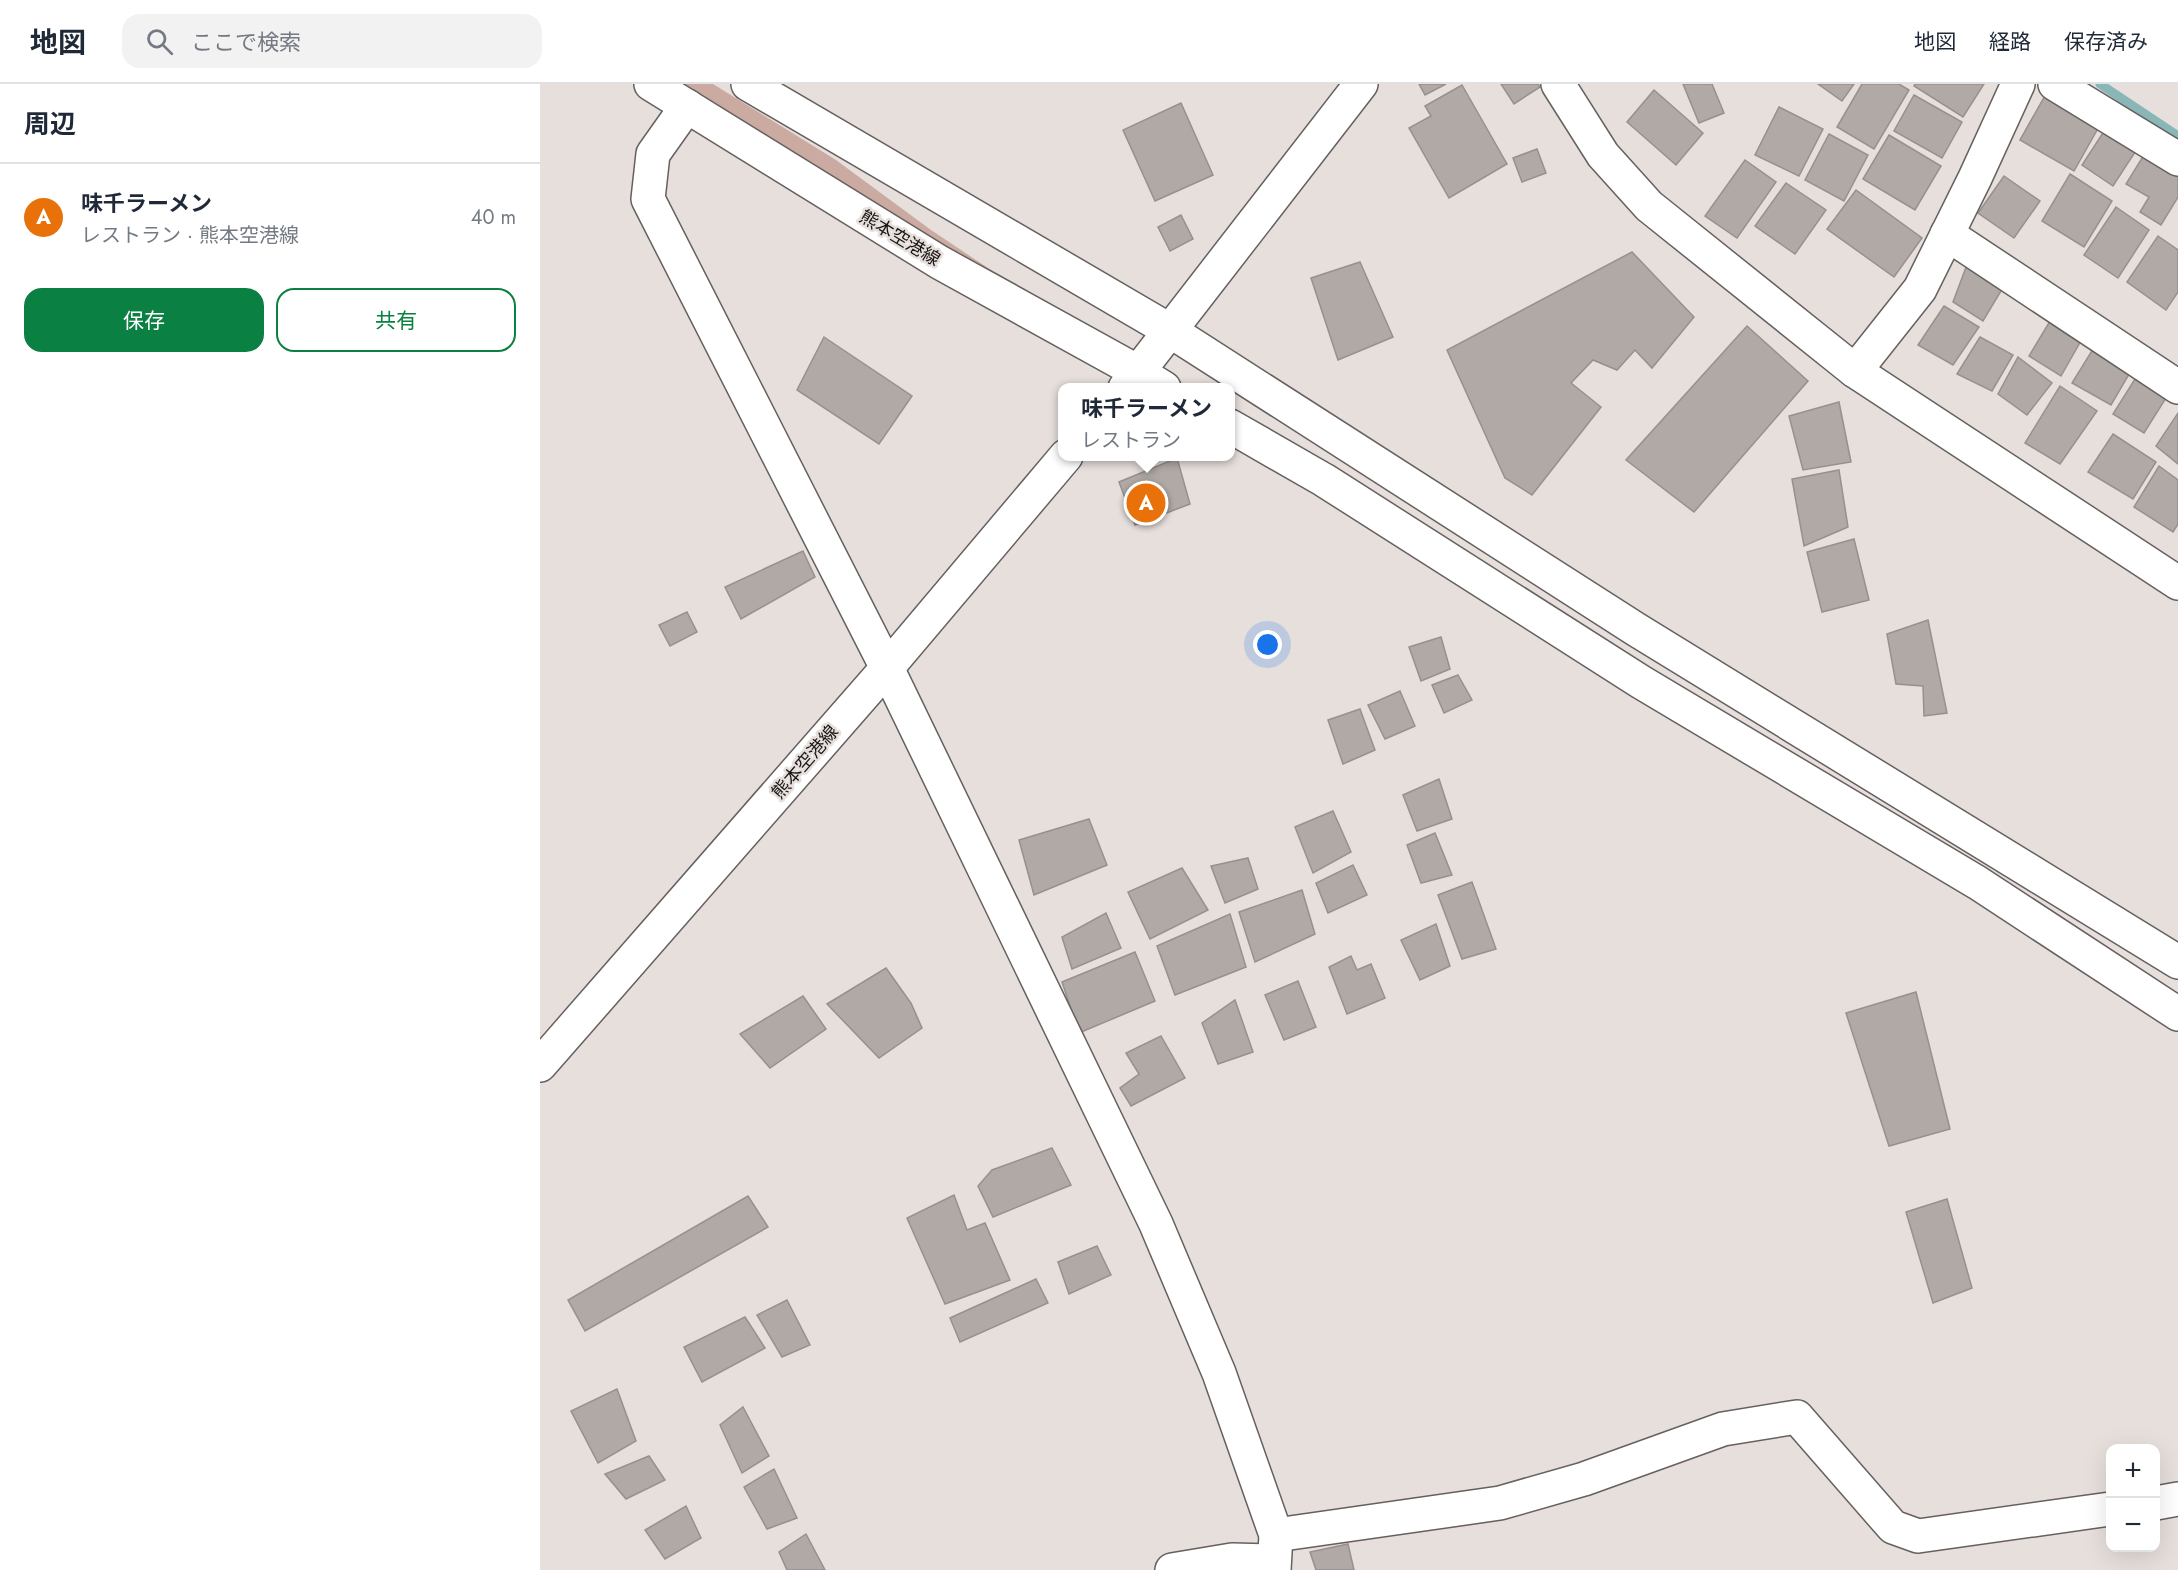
<!DOCTYPE html>
<html lang="ja">
<head>
<meta charset="utf-8">
<style>
	:root { --surface:#fff; --page:#f2f2f3; --text:#1f2937; --muted:#747a83; --line:#e0e1e3; --accent:#0b8043 }
	body { margin:0; font-family:Jost,"Noto Sans JP",sans-serif; background:var(--page); color:var(--text) }
	.controls { position:absolute; right:18px; bottom:18px; display:grid; overflow:hidden; border-radius:12px; box-shadow:0 6px 24px #0002 }
	.controls button { width:54px; height:54px; display:grid; place-items:center; padding:0; border:0; border-bottom:2px solid var(--line); background:var(--surface); color:var(--text); font:30px sans-serif }
	.you { position:absolute; left:728px; top:561px; width:21px; height:21px; margin:-15px; border:4px solid #fff; border-radius:50%; background:#1a73e8; box-shadow:0 0 0 9px #1a73e833 }
	.badge { display:grid; place-items:center; width:39px; height:39px; border-radius:50%; background:var(--accent); color:#fff; font-size:20px; font-weight:700 }
	.pin { position:absolute; translate:-50% -50%; border:3px solid #fff; box-shadow:0 2px 6px #0006 }
	.popup { position:absolute; left:518px; top:299px; width:177px; height:78px; box-sizing:border-box; display:grid; place-content:center; border-radius:12px; background:var(--surface); filter:drop-shadow(0 2px 4px #0005); font-size:20px; white-space:nowrap; color:var(--muted) }
	.popup b { font-size:22px; color:var(--text) }
	.popup::after { content:''; position:absolute; left:50%; top:100%; margin-left:-12px; border:12px solid transparent; border-top-color:var(--surface) }
	.list { margin:0; padding:0; list-style:none }
	h2 { display:flex; justify-content:space-between; align-items:center; height:78px; margin:0; padding:0 24px; font-size:26px }
	h2 small { font-size:20px; font-weight:400; color:var(--muted) }
	.list li { display:grid; grid-template-columns:39px 1fr auto; gap:18px; align-items:center; box-sizing:border-box; height:108px; padding:0 24px; border-top:2px solid var(--line) }
	.list b { display:block; font-size:22px; white-space:nowrap }
	.list p { margin:0; font-size:20px; white-space:nowrap; color:var(--muted) }
	.list em { font-size:20px; font-style:normal; color:var(--muted) }
	.actions { display:flex; gap:12px; padding:18px 24px }
	.actions a { flex:1; padding:14px 0; border:2px solid var(--accent); border-radius:18px; text-align:center; font-size:21px; color:var(--accent) }
	.actions .main { background:var(--accent); color:#fff }
	.icon { flex:none; width:33px; height:33px; fill:none; stroke:currentColor; stroke-width:2; stroke-linecap:round; stroke-linejoin:round }
	.map { position:relative; flex:none; width:1638px; height:1486px; overflow:hidden }
	header { display:flex; align-items:center; gap:36px; box-sizing:border-box; height:84px; padding:0 30px; background:var(--surface); border-bottom:2px solid var(--line) }
	header strong { font-size:28px }
	nav { display:flex; gap:33px; margin-inline-start:auto; font-size:21px }
	.search { width:420px; height:54px; background:var(--page); display:flex; align-items:center; gap:15px; box-sizing:border-box; padding:0 21px; border-radius:18px; color:var(--muted); font-size:22px }
	main { display:flex }
	aside { flex:1; background:var(--surface) }
	.map>svg:first-child { display:block }
	.green { fill:#caaaa1 }
	.lines { fill:none; stroke-linecap:round; stroke-linejoin:round }
	.stream { stroke:#89b6b7; stroke-width:9 }
	.building { fill:#b0a9a6; stroke:#97908e; stroke-width:1.5 }
	.minor-casing { stroke:#66605e; stroke-width:36 }
	.major-casing { stroke:#66605e; stroke-width:36 }
	.minor { stroke:#fff; stroke-width:33 }
	.major { stroke:#fff; stroke-width:33 }
	.labels { text-anchor:middle; dominant-baseline:central; stroke-width:5; stroke-linejoin:round; paint-order:stroke }
	.street-label { font-size:18px; fill:#171414; stroke:#e6dfdc }
</style>
</head>
<body>
<header>
<strong>地図</strong>
<div class="search"><svg class="icon" aria-label="search" viewBox="0 0 24 24"><circle cx="10" cy="10" r="6"/><path d="M15 15l6 6"/></svg>ここで検索</div>
<nav><a>地図</a><a>経路</a><a>保存済み</a></nav>
</header>
<main>
<aside>
<h2>周辺<small></small></h2>
<ul class="list">
<li><span class="badge" style="background:#e8710a">A</span><div><b>味千ラーメン</b><p>レストラン · 熊本空港線</p></div><em>40 m</em></li>
</ul>
<div class="actions"><a class="main">保存</a><a>共有</a></div>
</aside>
<div class="map">
<svg width="1638" height="1486" viewBox="0 0 1638 1486">
	<rect width="100%" height="100%" fill="#e6dfdc"/>
	<polygon class="green" points="145,0 173,0 296,76 391,146 448,184 485,205 482,208 317,108"/>
	<g class="lines">
		<polyline class="stream" points="1560,0 1638,52"/>
	</g>
	<g class="building">
		<polygon points="879,0 906,0 885,11"/>
		<polygon points="961,0 998,0 1000,3 974,20"/>
		<polygon points="1143,0 1172,0 1184,29 1159,39"/>
		<polygon points="1278,0 1314,0 1302,17"/>
		<polygon points="1322,0 1359,0 1369,6 1334,65 1297,43"/>
		<polygon points="1375,0 1444,0 1423,33 1374,2"/>
		<polygon points="922,1 967,80 909,114 869,44 891,32 885,22"/>
		<polygon points="1114,6 1163,49 1136,81 1087,38"/>
		<polygon points="1507,8 1561,39 1534,87 1480,56"/>
		<polygon points="1374,11 1422,38 1402,74 1354,47"/>
		<polygon points="641,19 673,91 615,117 583,46"/>
		<polygon points="1239,23 1283,45 1259,92 1215,71"/>
		<polygon points="1570,38 1601,59 1573,102 1542,81"/>
		<polygon points="1289,50 1328,71 1304,117 1265,96"/>
		<polygon points="1349,51 1401,82 1375,126 1323,95"/>
		<polygon points="997,65 1006,89 982,98 973,74"/>
		<polygon points="1607,66 1638,86 1638,113 1621,141 1600,128 1609,113 1586,100"/>
		<polygon points="1205,76 1236,98 1197,154 1165,132"/>
		<polygon points="1530,90 1572,117 1544,163 1502,137"/>
		<polygon points="1464,92 1500,117 1474,154 1438,129"/>
		<polygon points="1246,99 1286,126 1255,170 1215,142"/>
		<polygon points="1316,106 1382,154 1354,193 1287,145"/>
		<polygon points="1576,123 1609,146 1578,194 1544,171"/>
		<polygon points="641,131 653,155 630,167 618,143"/>
		<polygon points="1618,152 1638,166 1638,208 1626,226 1587,198"/>
		<polygon points="1092,168 1154,233 1112,284 1095,266 1077,286 1053,276 1031,299 1061,323 992,411 965,394 907,266"/>
		<polygon points="820,178 853,253 798,276 771,194"/>
		<polygon points="1428,178 1464,202 1443,237 1413,218"/>
		<polygon points="1404,222 1439,243 1413,281 1378,261"/>
		<polygon points="1513,232 1542,255 1521,292 1489,272"/>
		<polygon points="1207,242 1268,297 1154,428 1086,376"/>
		<polygon points="284,253 372,312 339,360 257,306"/>
		<polygon points="1440,253 1473,271 1452,307 1417,290"/>
		<polygon points="1558,257 1595,280 1571,321 1532,299"/>
		<polygon points="1478,273 1512,299 1487,331 1458,310"/>
		<polygon points="1600,287 1631,306 1604,349 1573,330"/>
		<polygon points="1520,302 1557,327 1520,380 1485,359"/>
		<polygon points="1299,318 1311,378 1263,386 1249,332"/>
		<polygon points="1638,329 1638,380 1616,362"/>
		<polygon points="1573,350 1616,378 1593,415 1548,388"/>
		<polygon points="637,374 650,420 595,441 579,398"/>
		<polygon points="1619,382 1638,396 1638,440 1633,448 1594,423"/>
		<polygon points="1299,386 1308,443 1264,462 1252,395"/>
		<polygon points="1314,455 1329,516 1282,528 1267,468"/>
		<polygon points="263,467 275,493 201,535 185,503"/>
		<polygon points="147,528 157,548 130,562 119,541"/>
		<polygon points="1388,536 1407,629 1384,632 1383,602 1356,600 1347,550"/>
		<polygon points="901,553 910,585 881,597 869,563"/>
		<polygon points="918,591 932,616 904,629 892,601"/>
		<polygon points="860,607 875,642 845,655 828,621"/>
		<polygon points="820,625 835,666 803,680 788,636"/>
		<polygon points="899,695 912,735 877,747 863,711"/>
		<polygon points="793,727 811,768 773,789 755,743"/>
		<polygon points="549,735 567,781 494,811 479,756"/>
		<polygon points="895,749 912,791 881,799 867,761"/>
		<polygon points="708,774 718,805 685,819 671,782"/>
		<polygon points="813,781 827,811 788,829 776,799"/>
		<polygon points="642,784 668,826 610,855 588,808"/>
		<polygon points="932,798 956,865 922,875 898,811"/>
		<polygon points="762,806 775,850 715,878 699,828"/>
		<polygon points="566,829 581,864 532,885 522,853"/>
		<polygon points="690,830 706,883 635,911 617,862"/>
		<polygon points="896,840 910,882 880,896 861,856"/>
		<polygon points="595,868 615,917 539,949 522,898"/>
		<polygon points="811,872 817,886 831,880 845,914 807,930 789,883"/>
		<polygon points="346,884 371,919 382,944 339,974 287,920"/>
		<polygon points="758,897 776,943 744,956 725,911"/>
		<polygon points="1376,908 1410,1045 1349,1062 1306,929"/>
		<polygon points="263,912 286,945 230,984 200,950"/>
		<polygon points="695,916 713,968 678,980 662,939"/>
		<polygon points="621,952 645,994 591,1022 580,1004 599,990 586,969"/>
		<polygon points="512,1064 531,1101 453,1133 438,1102 452,1086"/>
		<polygon points="414,1111 427,1146 445,1139 470,1196 405,1220 367,1134"/>
		<polygon points="208,1112 228,1143 45,1247 28,1216"/>
		<polygon points="1407,1115 1432,1204 1393,1219 1366,1128"/>
		<polygon points="557,1162 571,1191 529,1210 518,1178"/>
		<polygon points="496,1195 508,1219 420,1258 410,1234"/>
		<polygon points="247,1216 270,1261 242,1273 217,1231"/>
		<polygon points="205,1233 225,1264 162,1298 144,1263"/>
		<polygon points="77,1305 96,1357 58,1379 31,1327"/>
		<polygon points="203,1323 229,1372 202,1389 180,1341"/>
		<polygon points="109,1372 125,1396 86,1415 65,1390"/>
		<polygon points="234,1385 257,1434 227,1445 204,1403"/>
		<polygon points="146,1422 161,1454 125,1475 105,1446"/>
		<polygon points="266,1450 285,1486 247,1486 239,1468"/>
		<polygon points="808,1460 814,1486 776,1486 770,1468"/>
	</g>
	<g class="lines">
		<defs>
			<g id="minor">
				<polyline points="1018,0 1063,71 1109,122 1315,287 1638,499"/>
				<polyline points="1515,0 1638,75"/>
				<polyline points="147,22 113,70 108,115 347,584 616,1140 679,1289 736,1451 734,1486"/>
				<polyline points="1407,150 1638,303"/>
				<polyline points="629,246 1097,546 1638,878"/>
				<polyline points="1315,287 1380,205 1435,94 1478,0"/>
				<polyline points="624,304 598,288 821,0"/>
				<polyline points="690,342 784,396 1101,598 1438,799 1638,930"/>
				<polyline points="1616,1419 1638,1415"/>
				<polyline points="736,1451 960,1419 1044,1395 1183,1345 1257,1333 1353,1443 1378,1452 1570,1425"/>
				<polyline points="632,1486 692,1476 734,1477"/>
			</g>
			<g id="major">
				<polyline points="111,0 399,178 598,288 585,304"/>
				<polyline points="208,0 629,246"/>
				<polyline points="0,981 347,584 526,372"/>
			</g>
		</defs>
		<use href="#minor" class="minor-casing"/>
		<use href="#major" class="major-casing"/>
		<use href="#minor" class="minor"/>
		<use href="#major" class="major"/>
	</g>
	<g class="labels">
		<g class="street-label">
			<text transform="translate(360 154) rotate(31)">熊本空港線</text>
			<text transform="translate(265 678) rotate(-49)">熊本空港線</text>
		</g>
	</g>
</svg>
<div class="controls">
<button>+</button>
<button>−</button>
</div>
<div class="you"></div>
<div class="pin badge" style="left:606px;top:419px;background:#e8710a">A</div>
<div class="popup"><b>味千ラーメン</b>レストラン</div>
</div>
</main>
</body>
</html>
